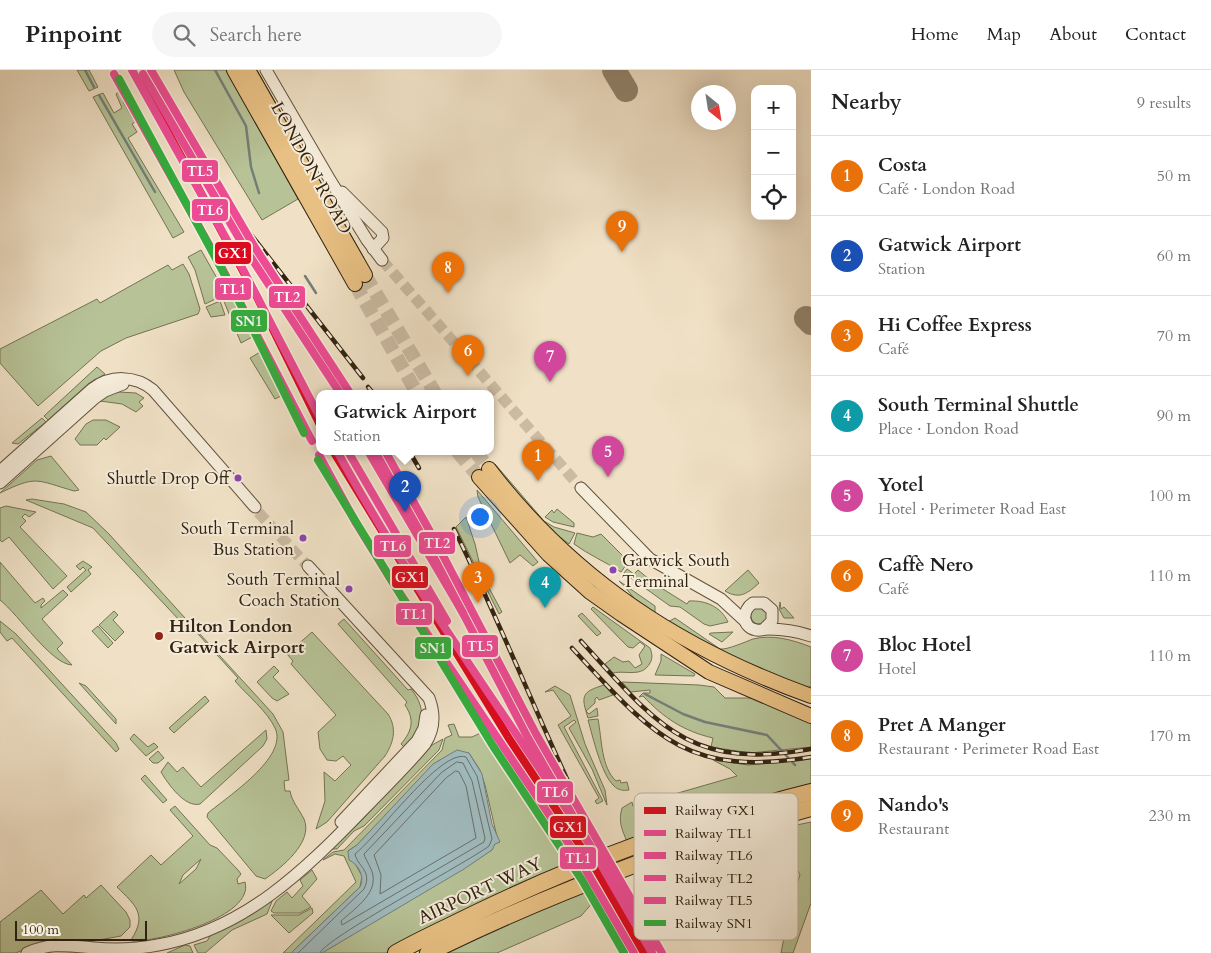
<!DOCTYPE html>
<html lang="en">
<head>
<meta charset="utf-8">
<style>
	:root { --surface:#fff; --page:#f6f6f6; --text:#222; --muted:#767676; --line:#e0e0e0; --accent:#d93025 }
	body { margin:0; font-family:Cardo,serif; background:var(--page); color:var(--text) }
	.controls { position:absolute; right:15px; top:15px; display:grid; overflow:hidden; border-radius:10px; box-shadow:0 5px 20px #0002 }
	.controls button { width:45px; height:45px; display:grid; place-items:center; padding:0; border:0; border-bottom:1px solid var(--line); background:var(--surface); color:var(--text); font:25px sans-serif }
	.compass { position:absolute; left:691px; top:15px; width:45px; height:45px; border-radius:50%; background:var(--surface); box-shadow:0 5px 20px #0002; rotate:150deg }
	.scale { position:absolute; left:15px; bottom:12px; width:132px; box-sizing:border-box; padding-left:5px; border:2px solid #322311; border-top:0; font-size:14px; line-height:18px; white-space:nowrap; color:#322311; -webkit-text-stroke:4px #f5ecda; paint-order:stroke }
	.you { position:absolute; left:479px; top:446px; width:18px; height:18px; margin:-12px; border:4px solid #fff; border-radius:50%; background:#1a73e8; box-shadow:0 0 0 8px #1a73e833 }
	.badge { display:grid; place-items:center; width:32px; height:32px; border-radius:50%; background:var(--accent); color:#fff; font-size:16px; font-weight:700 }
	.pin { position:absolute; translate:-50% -41px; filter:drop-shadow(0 1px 2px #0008) }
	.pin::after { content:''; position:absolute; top:26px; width:18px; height:15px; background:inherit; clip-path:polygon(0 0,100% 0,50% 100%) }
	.popup { position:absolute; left:316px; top:320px; width:178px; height:65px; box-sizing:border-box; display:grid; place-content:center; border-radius:10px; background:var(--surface); filter:drop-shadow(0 1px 4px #0005); font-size:16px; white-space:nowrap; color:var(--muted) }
	.popup b { font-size:19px; color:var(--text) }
	.popup::after { content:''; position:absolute; left:50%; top:100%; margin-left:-10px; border:10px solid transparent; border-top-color:var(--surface) }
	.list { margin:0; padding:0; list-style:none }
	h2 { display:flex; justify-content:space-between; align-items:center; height:65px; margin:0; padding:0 20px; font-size:21px }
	h2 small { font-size:16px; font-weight:400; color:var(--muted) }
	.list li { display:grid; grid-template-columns:32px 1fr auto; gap:15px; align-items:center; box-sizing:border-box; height:80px; padding:0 20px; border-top:1px solid var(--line) }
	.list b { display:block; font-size:19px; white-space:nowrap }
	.list p { margin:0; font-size:16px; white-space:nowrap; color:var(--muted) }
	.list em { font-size:16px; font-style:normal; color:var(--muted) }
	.icon { flex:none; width:28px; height:28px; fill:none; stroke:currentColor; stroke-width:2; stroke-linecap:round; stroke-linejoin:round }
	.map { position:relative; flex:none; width:811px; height:883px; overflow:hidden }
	header { display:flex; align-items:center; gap:30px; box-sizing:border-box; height:70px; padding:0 25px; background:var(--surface); border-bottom:1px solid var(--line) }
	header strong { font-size:24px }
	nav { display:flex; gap:28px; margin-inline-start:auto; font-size:18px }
	.search { width:350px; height:45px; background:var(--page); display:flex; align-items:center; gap:12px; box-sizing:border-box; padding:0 18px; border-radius:28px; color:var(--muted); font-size:19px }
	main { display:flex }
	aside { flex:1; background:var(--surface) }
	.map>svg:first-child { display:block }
	.green { fill:#b7c397; stroke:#747354; fill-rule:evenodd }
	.water { fill:#a0bbbf; stroke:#747e79 }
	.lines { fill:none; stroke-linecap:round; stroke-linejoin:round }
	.shore { stroke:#696f68; stroke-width:1 }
	.stream { stroke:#747e79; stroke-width:2.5 }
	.taxiway { stroke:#91826c; stroke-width:24 }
	.minor-tunnel { stroke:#cabba2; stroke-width:11; stroke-dasharray:11 5.5; stroke-linecap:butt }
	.major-tunnel { stroke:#cabba2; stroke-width:14; stroke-dasharray:14 7; stroke-linecap:butt }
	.minor-casing { stroke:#62523e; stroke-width:13 }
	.major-casing { stroke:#322311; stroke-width:16 }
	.highway-casing { stroke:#322311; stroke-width:18 }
	.minor { stroke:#f5ecda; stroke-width:11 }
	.major { stroke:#e8c083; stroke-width:14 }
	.highway { stroke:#e8c083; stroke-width:16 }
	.rail-casing { stroke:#322311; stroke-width:4.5 }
	.rail { stroke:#f5ecda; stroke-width:2.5; stroke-dasharray:8; stroke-linecap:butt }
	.rail-1-casing { stroke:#f5ecda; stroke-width:11 }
	.rail-2-casing { stroke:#f5ecda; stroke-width:11 }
	.rail-3-casing { stroke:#f5ecda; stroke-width:11 }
	.rail-4-casing { stroke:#f5ecda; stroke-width:11 }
	.rail-5-casing { stroke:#f5ecda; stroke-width:11 }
	.rail-6-casing { stroke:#f5ecda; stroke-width:11 }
	.rail-1 { stroke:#dc0a1e; stroke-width:8 }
	.rail-2 { stroke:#ee4b95; stroke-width:8 }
	.rail-3 { stroke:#ee4b95; stroke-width:8 }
	.rail-4 { stroke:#33ae3e; stroke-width:8 }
	.rail-5 { stroke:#ee4b95; stroke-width:8 }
	.rail-6 { stroke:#ee4b95; stroke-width:8 }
	.bus-dot { fill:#8e44ad; stroke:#f5ecda; stroke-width:2 }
	.poi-dot { fill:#8f2418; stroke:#f5ecda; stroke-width:2 }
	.labels { text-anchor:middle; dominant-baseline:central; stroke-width:4; stroke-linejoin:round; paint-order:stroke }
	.bus-label { font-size:17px; fill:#322311; stroke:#f5ecda; text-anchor:end }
	.street-label { font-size:18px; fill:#322311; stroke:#f5ecda }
	.poi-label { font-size:18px; font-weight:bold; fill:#322311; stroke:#f5ecda; text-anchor:start }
	.key { fill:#f5ecda; stroke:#bab09e; stroke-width:1 }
	.key-label { font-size:14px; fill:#322311 }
	.line-badge { stroke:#f5ecda; stroke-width:2 }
	.badge-label { font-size:14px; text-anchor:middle; font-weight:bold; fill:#fff }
</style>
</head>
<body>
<header>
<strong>Pinpoint</strong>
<div class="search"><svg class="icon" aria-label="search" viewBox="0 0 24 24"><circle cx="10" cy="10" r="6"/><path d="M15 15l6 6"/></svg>Search here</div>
<nav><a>Home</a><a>Map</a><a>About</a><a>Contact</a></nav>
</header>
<main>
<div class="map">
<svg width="811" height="883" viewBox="0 0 811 883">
	<rect width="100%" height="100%" fill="#f0e1c6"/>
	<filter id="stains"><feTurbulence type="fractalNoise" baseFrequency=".004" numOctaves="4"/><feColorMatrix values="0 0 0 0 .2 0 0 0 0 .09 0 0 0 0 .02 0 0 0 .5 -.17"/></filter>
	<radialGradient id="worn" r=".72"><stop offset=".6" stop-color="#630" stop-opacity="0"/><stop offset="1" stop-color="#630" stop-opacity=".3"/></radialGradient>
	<g class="green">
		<polygon points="77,0 89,0 98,17 89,21"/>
		<polygon points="174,0 226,0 298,129 262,150 184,22"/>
		<polygon points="253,0 257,0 364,188 361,187"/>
		<polygon points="127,17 132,27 123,32 135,52 132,54 137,62 128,68 184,162 173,168 93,27 103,23 114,43 122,38 116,24"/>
		<polygon points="201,180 226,224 205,234 195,200 188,187"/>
		<polygon points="183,194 189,204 200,239 198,244 126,268 101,281 38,336 0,293 0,279 97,229 100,233 168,195 172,200"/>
		<polygon points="227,227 229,231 238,231 256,265 241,273 223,229"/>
		<polygon points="220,231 225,245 211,247 206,237"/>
		<polygon points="267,278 271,286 271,299 283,325 275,329 250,288"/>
		<polygon points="97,297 105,304 88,314 48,350 44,346"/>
		<polygon points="119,322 136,323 144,328 139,332 143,336 136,342 122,334 100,331 108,325"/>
		<polygon points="42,348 46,352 18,374 12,373"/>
		<polygon points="93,350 106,350 120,357 106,370 104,368 97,375 80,375 75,369 86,354"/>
		<path d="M51,386L79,420L74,421C36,410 37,405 0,423L37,390Z"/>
		<polygon points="495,394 544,451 554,457 575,463 569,474 540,452 492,396"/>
		<polygon points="477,420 538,492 533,496 520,485 510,493 478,427"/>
		<polygon points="32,429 64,434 86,442 109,464 185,548 181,552 93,458 26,430"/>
		<polygon points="6,436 36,442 29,447 25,444 22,447 26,451 20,457 67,506 53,519 9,467 2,472 0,470 0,438"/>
		<polygon points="557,439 574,453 574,457 553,452 545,447 552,440 554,443"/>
		<polygon points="466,447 475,474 482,505 502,542 499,544 456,457"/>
		<path d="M577,463L593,467L601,464L624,487L621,492L626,495L621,502C604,491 589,485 574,474Z"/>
		<polygon points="83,491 92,497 88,500 91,504 71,522 67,517 86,500 83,497 80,500 76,496"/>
		<path d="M0,492L35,533L43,528L45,531L41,535V538L63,520L68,525L42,549L63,573L57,579L72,595C51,594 19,545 0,530Z"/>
		<path d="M627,499L634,504L638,500L655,514L687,534L689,531C706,530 721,537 728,552L710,556L704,554L680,537L670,536L624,503Z"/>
		<path d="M748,500L759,513C748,523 740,530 725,521Z"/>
		<path d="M619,511L655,536V543L668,552L675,548L720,579C727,580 745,572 753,569C773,564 793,570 811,577V617C774,615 677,565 647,541C635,532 629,520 619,511Z"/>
		<polygon points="780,532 781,539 784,537 794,548 784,548 779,539"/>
		<path d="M593,537L650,578C652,583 653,588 650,593C642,608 626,600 613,603L605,594L614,587L623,592L629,591L635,598L642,594L639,585L645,576L640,572L633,578L628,577L591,539Z"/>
		<circle cx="759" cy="546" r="8"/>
		<polygon points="114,541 118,545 113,550 124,562 115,571 99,555"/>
		<polygon points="582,543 601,563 597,566 578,546"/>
		<path d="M344,549L408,620L411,619C429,641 422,658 404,677L401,674C412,661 415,650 405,635L407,632L338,554Z"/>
		<polygon points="0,551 16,564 116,673 119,679 116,682 12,568 7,571 0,562"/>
		<polygon points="98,556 113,573 108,578 92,561"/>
		<path d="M312,562L388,644C397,658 394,672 385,686L327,752L316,759L325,731L324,702L335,711L351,695L343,686L336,691L327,690L320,679L318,662L336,645L291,594L293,591L287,584Z"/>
		<polygon points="733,562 722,572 709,564 711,563"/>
		<path d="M199,563L273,644L283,662L289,710L284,711L285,721H290C292,732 299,739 304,749C314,772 281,798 265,809L256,806L207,747L208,743C227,727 289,687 275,658C267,641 247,625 235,611L238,608L198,564Z"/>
		<polygon points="661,584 695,604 694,606 655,605 661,591"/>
		<polygon points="274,596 279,601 273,607 289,624 277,631 272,628 257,612"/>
		<path d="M622,612L699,615L714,617L725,628H753L811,652V677L750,683L711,677L713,668C683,661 664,648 643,626L639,627L643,623H650V620L631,622Z"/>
		<polygon points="79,613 86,616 116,649 116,654"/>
		<path d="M604,615L613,625L599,630L597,627L595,629V633L586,641L589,644L597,638L598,646L588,648C581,626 581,622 604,615Z"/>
		<polygon points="555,616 570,625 585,674 605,720 607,735 592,699 569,658 576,652 574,650 564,657 603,731 597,734 595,731 599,728 558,655 571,646 553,620 545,622"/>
		<polygon points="205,626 209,631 174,663 169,658"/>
		<path d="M598,649C602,670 601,697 616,711L620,710L621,713L627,712L629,720C623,721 618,720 614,716C601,704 593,667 588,650Z"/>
		<polygon points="454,654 459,667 472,667 489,659 558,769 567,765 582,789 472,839 386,883 322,883 492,780 497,767 485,715 480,700 469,683 438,691 357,775 348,781 362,806 360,817 291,883 283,883 356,812 344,786 335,784 323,790 333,782 344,780 442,680 445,668 452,665 448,655"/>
		<path d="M266,660L267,669L263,676L200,734C185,738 168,714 161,702L168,692L177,702L183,697L201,717Z"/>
		<polygon points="134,664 148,677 154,673 158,677 146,686 130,669"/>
		<polygon points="443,669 439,680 364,756 354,761 337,779 332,779 359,753 432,675"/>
		<polygon points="158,681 164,688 158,693 153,693 149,689"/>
		<path d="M811,689V717L627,772C622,759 618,752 622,738L632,732L633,736L737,706L730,699L713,690L748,695Z"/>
		<polygon points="145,705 167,730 163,733 141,709"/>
		<path d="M175,736L210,775L217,778L238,800L241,804L237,809L238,814L245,812C255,847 157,872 132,871L131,870C148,844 135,835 117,817L151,785L161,795L193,766L170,740ZM201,789L196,799L179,814L183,805Z"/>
		<path d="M811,752V833L793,883H781L791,830L800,805L797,799L790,796L787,791L682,821C666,821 654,810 645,798L740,767Z"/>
		<polygon points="312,800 317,809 302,826 311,837 300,843 274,843 271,841 276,831 287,822 292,828 303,816 300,810"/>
		<polygon points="101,815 126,842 130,850 130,857 121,866 88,872 54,869 38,873 16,883 0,883 0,852 41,820 63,844 84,825 86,828"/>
		<polygon points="597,815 594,831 581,846 497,883 448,883 496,859"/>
		<polygon points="273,829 267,844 232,860 205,883 198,883 194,875 207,871 212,863"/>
		<polygon points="312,838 313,843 289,863 271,845 299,845"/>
		<polygon points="185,875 190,876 193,883 167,883"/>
	</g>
	<path class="water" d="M457,680L469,683L482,704L492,754L500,772L495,774L492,780L464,799L322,883H291L360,817C365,807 359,795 349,790L348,781L357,775L433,694Z"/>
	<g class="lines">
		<g class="shore">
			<path d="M457,692L463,693L472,711L485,768L484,772L342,855L341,851C353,840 376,825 373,806C372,798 366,791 364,784L441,703Z"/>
			<polygon points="456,701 459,702 466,716 476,768 380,824 381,805 374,785 446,708"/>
			<path d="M298,883L364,819C373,801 357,796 355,784C377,767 441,678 466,687L477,706L492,769L489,776C468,792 322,870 320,883"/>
		</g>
		<g class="stream">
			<polyline points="85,0 94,17"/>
			<polyline points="215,0 246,56 251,97 259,123"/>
			<polyline points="99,25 155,122"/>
			<polyline points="305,206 316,223"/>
			<polyline points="645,624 683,644 705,652 767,665 795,695"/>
		</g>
		<g class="taxiway">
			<polyline points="614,0 626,20"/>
			<polyline points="806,248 811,253"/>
		</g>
		<g class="minor-tunnel">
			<polyline points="382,190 581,418"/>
			<polyline points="247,430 314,503"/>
		</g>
		<g class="major-tunnel">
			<polyline points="365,205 435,323"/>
			<polyline points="355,214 417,323"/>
			<polyline points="457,381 479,407"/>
			<polyline points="475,381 489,399"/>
		</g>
		<defs>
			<g id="minor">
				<polyline points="266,0 330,110 367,170 382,190"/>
				<polyline points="342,122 382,162 383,168 373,179"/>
				<path d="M0,401L92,319C110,305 135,305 153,320L255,437"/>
				<polyline points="0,413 95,328 105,321 123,314"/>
				<polyline points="581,418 650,489 721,529 746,552"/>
				<path d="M764,559L772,551V540L764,533H753C742,540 741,557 756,560C760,561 764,559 768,559C782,559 797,561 811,566"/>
				<polyline points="341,752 417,671 424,658 426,645"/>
				<path d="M27,883C51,872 69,876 94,878C115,880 137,879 158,875C244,860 305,800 363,740C384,718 406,697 425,674C435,659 435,644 429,628L308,496"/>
			</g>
			<g id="major">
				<polyline points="234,0 355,214"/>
				<polyline points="248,0 365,205"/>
				<path d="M489,399C574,510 681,579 811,626"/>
				<polyline points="479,407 548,484 590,522 621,544 709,602 811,646"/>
			</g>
			<g id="highway">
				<path d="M396,883C421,869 448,857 474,844C581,792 695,751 811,722"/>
				<path d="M428,883C552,822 678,775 811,738"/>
			</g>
		</defs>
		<use href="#minor" class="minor-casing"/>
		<use href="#major" class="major-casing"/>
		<use href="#highway" class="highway-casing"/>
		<use href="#minor" class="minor"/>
		<use href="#major" class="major"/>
		<use href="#highway" class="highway"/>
		<defs>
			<g id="rail">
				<polyline points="238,148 363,308"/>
				<polyline points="368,317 373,323"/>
				<polyline points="409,381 419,398"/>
				<path d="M454,459C504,560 545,666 595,769"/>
				<path d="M581,571C657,654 688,701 811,679"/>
				<path d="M572,578C652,664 685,708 811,687"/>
			</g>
		</defs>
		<use href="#rail" class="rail-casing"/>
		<use href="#rail" class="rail"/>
		<defs>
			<g id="rail-1">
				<polyline points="142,14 257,227 320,355"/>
				<polyline points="333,381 508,667 597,801 644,883"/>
			</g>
			<g id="rail-2">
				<polyline points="114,4 222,198 312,371"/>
				<polyline points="319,385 356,453 393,513 581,792 634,883"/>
				<polyline points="350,385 447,551"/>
			</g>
			<g id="rail-3">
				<polyline points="132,0 238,190 320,348"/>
				<path d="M337,381C413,520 508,648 594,781C615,812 633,846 652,879"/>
				<polyline points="368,381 463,543"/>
			</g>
			<g id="rail-4">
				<polyline points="119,9 241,235 304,363"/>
				<polyline points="318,390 493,676 582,810 624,883"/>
			</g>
			<g id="rail-5">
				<polyline points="151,0 254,176 350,323"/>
				<polyline points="385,381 437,474 536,664 662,883"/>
			</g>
			<g id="rail-6">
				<polyline points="143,4 246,180 340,323"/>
				<polyline points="377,385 429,478 528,668 652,883"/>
			</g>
		</defs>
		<use href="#rail-1" class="rail-1-casing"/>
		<use href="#rail-2" class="rail-2-casing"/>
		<use href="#rail-3" class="rail-3-casing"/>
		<use href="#rail-4" class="rail-4-casing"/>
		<use href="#rail-5" class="rail-5-casing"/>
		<use href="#rail-6" class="rail-6-casing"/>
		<use href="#rail-1" class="rail-1"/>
		<use href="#rail-2" class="rail-2"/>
		<use href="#rail-3" class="rail-3"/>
		<use href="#rail-4" class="rail-4"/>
		<use href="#rail-5" class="rail-5"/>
		<use href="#rail-6" class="rail-6"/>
	</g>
	<g class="bus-dot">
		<circle cx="238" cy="408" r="4.5"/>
		<circle cx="303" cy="468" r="4.5"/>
		<circle cx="613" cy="500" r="4.5"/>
		<circle cx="349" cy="519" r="4.5"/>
	</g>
	<circle class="poi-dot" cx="159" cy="566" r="5"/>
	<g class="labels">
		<g class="bus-label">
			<text x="229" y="408">Shuttle Drop Off</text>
			<text x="294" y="458">South Terminal<tspan x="294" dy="21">Bus Station</tspan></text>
			<text x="622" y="490" text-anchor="start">Gatwick South<tspan x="622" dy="21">Terminal</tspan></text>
			<text x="340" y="509">South Terminal<tspan x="340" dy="21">Coach Station</tspan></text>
		</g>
		<g class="street-label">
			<text transform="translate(311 98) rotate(61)">LONDON ROAD</text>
			<text transform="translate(480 821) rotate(-25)">AIRPORT WAY</text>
		</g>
		<g class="poi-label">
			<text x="169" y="556">Hilton London<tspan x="169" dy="21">Gatwick Airport</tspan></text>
		</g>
	</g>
	<rect x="634" y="723" width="164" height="147" rx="8" class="key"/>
	<rect x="644" y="737" width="22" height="7" fill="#dc0a1e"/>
	<rect x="644" y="760" width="22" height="6" fill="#ee4b95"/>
	<rect x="644" y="782" width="22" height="7" fill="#ee4b95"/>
	<rect x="644" y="805" width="22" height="6" fill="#ee4b95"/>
	<rect x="644" y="827" width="22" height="7" fill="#ee4b95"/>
	<rect x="644" y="850" width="22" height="6" fill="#33ae3e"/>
	<g class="key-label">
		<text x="675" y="745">Railway GX1</text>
		<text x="675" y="768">Railway TL1</text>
		<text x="675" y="790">Railway TL6</text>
		<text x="675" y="813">Railway TL2</text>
		<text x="675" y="835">Railway TL5</text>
		<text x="675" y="858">Railway SN1</text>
	</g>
	<g class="line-badge">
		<rect x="181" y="89" width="38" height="24" rx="5" fill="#ee4b95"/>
		<rect x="191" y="128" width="38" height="24" rx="5" fill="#ee4b95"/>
		<rect x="214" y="171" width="38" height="24" rx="5" fill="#dc0a1e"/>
		<rect x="214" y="207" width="38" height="24" rx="5" fill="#ee4b95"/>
		<rect x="268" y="215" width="38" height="24" rx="5" fill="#ee4b95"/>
		<rect x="230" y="239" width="38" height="24" rx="5" fill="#33ae3e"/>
		<rect x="418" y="461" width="38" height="24" rx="5" fill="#ee4b95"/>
		<rect x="373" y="464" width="39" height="24" rx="5" fill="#ee4b95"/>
		<rect x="391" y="495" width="38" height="24" rx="5" fill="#dc0a1e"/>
		<rect x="395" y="532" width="38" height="24" rx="5" fill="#ee4b95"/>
		<rect x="461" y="564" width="38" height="24" rx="5" fill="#ee4b95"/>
		<rect x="414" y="566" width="38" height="24" rx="5" fill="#33ae3e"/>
		<rect x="536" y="710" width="38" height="24" rx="5" fill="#ee4b95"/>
		<rect x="549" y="745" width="38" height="24" rx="5" fill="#dc0a1e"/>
		<rect x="559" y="776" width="38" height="24" rx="5" fill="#ee4b95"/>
	</g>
	<g class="badge-label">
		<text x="200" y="106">TL5</text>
		<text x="210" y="145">TL6</text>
		<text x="233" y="188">GX1</text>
		<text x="233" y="224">TL1</text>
		<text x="287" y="232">TL2</text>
		<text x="249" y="256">SN1</text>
		<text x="437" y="478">TL2</text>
		<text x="393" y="481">TL6</text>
		<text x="410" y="512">GX1</text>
		<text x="414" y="549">TL1</text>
		<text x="480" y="581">TL5</text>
		<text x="433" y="583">SN1</text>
		<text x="555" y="727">TL6</text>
		<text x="568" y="762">GX1</text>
		<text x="578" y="793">TL1</text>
	</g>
	<rect width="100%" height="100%" filter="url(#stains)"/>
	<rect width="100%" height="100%" fill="url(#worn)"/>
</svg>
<div class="controls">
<button>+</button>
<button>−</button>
<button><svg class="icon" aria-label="locate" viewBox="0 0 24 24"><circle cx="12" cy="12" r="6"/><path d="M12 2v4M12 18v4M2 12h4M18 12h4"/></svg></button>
</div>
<svg class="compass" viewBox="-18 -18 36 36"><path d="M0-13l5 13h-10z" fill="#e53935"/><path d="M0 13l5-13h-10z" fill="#767676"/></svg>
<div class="scale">100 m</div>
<div class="you"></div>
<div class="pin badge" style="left:538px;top:411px;background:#e8710a">1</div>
<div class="pin badge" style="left:405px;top:442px;background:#1a4fb4">2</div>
<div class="popup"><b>Gatwick Airport</b>Station</div>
<div class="pin badge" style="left:478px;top:533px;background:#e8710a">3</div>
<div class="pin badge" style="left:545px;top:538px;background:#0f9aa8">4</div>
<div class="pin badge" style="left:608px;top:407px;background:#d1479c">5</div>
<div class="pin badge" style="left:468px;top:306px;background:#e8710a">6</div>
<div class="pin badge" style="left:550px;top:312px;background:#d1479c">7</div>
<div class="pin badge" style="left:448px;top:223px;background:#e8710a">8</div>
<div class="pin badge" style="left:622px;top:182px;background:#e8710a">9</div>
</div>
<aside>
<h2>Nearby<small>9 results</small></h2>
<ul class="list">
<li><span class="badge" style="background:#e8710a">1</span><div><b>Costa</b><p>Café · London Road</p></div><em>50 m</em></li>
<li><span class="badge" style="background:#1a4fb4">2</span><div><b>Gatwick Airport</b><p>Station</p></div><em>60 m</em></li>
<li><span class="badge" style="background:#e8710a">3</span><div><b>Hi Coffee Express</b><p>Café</p></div><em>70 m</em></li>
<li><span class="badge" style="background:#0f9aa8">4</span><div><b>South Terminal Shuttle</b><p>Place · London Road</p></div><em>90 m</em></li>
<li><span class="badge" style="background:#d1479c">5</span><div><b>Yotel</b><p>Hotel · Perimeter Road East</p></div><em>100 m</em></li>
<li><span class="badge" style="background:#e8710a">6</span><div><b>Caffè Nero</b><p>Café</p></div><em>110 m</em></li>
<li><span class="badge" style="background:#d1479c">7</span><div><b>Bloc Hotel</b><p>Hotel</p></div><em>110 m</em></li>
<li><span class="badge" style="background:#e8710a">8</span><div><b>Pret A Manger</b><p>Restaurant · Perimeter Road East</p></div><em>170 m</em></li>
<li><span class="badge" style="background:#e8710a">9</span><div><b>Nando's</b><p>Restaurant</p></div><em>230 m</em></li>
</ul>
</aside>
</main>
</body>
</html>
